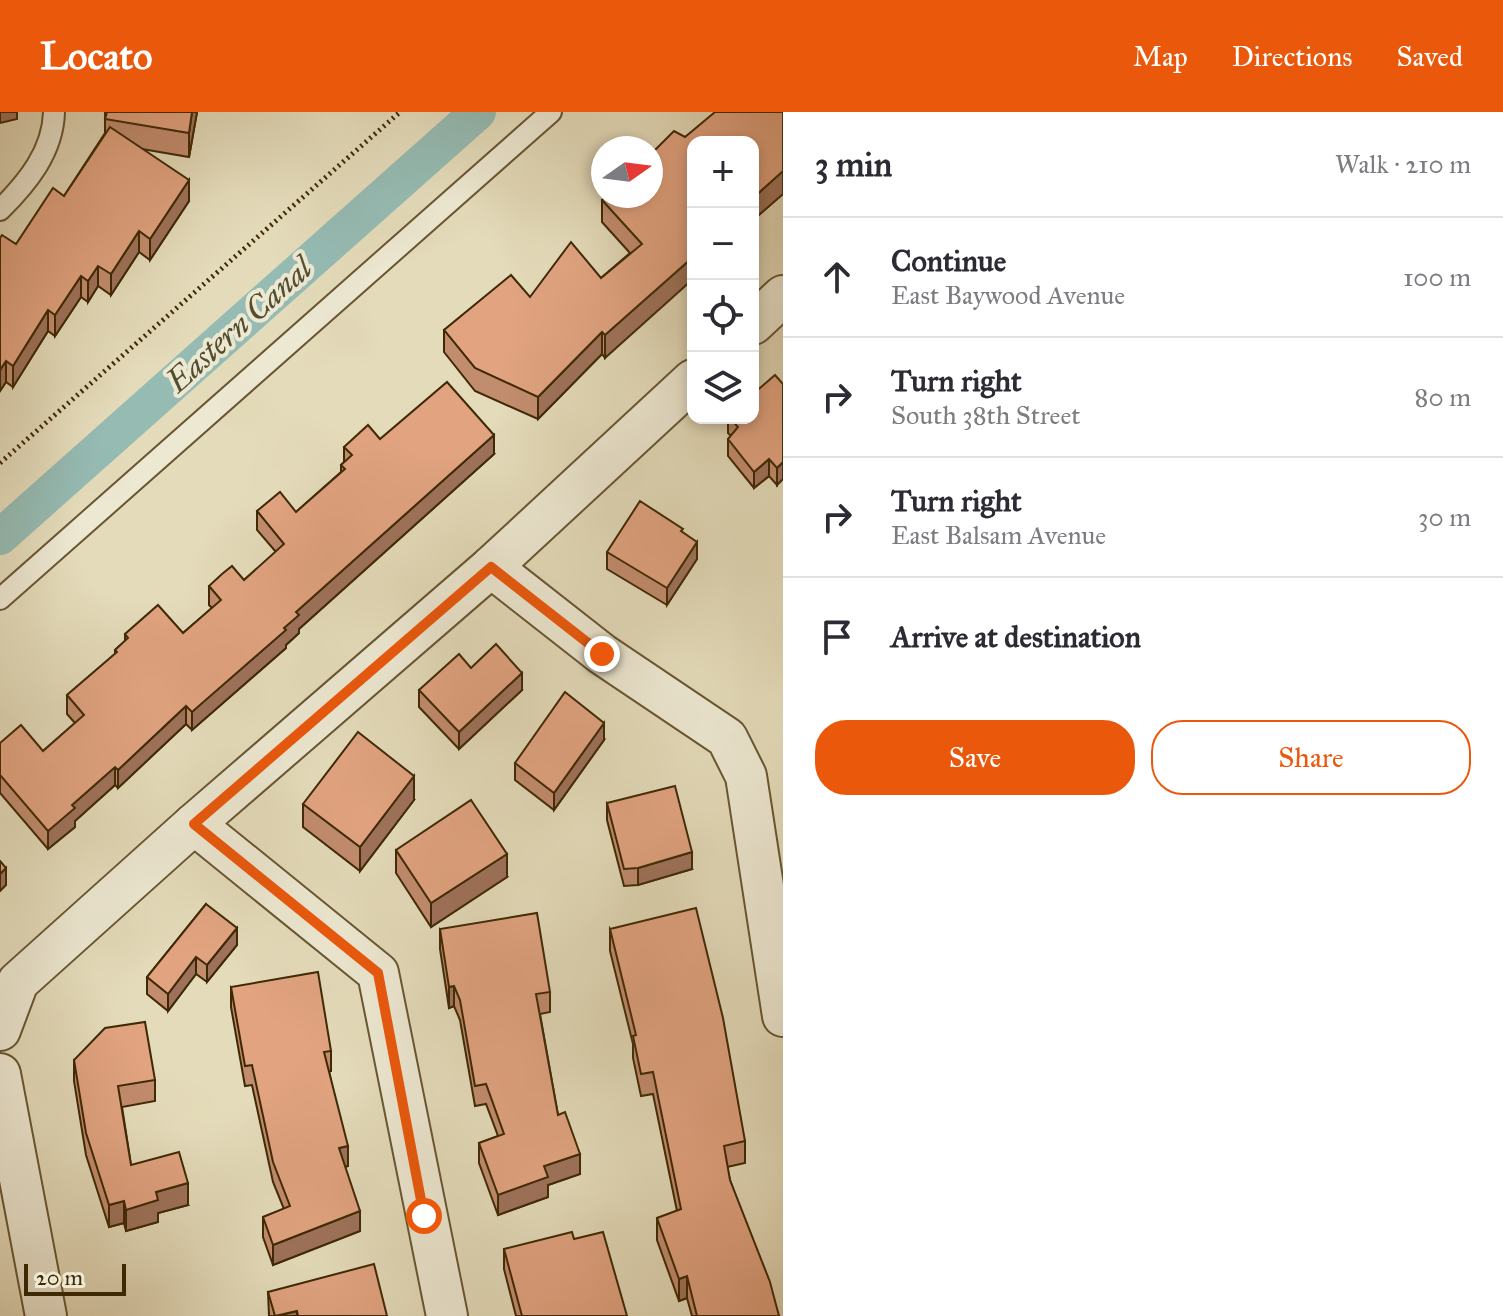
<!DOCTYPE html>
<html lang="en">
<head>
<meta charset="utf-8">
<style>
	:root { --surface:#fff; --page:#f7f7f7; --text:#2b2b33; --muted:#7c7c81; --line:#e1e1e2; --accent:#ea580c }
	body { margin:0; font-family:"IM FELL Great Primer",serif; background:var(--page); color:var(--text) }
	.controls { position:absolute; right:24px; top:24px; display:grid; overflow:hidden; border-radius:16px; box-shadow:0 4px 12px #0003 }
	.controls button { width:72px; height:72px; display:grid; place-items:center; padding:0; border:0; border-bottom:2px solid var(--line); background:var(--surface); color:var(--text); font:40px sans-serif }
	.compass { position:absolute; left:591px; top:24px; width:72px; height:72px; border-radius:50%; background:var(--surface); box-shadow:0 4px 12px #0003; rotate:76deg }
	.scale { position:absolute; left:24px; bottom:20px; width:102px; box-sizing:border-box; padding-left:8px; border:4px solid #3f2905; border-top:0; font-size:22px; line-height:28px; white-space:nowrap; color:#3f2905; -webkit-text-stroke:6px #ede8d2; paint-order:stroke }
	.stop { position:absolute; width:24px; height:24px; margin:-18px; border:6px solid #ea580c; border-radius:50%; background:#fff }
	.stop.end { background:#ea580c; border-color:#fff; box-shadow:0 2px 8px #0008 }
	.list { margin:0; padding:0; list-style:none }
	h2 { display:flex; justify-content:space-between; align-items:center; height:104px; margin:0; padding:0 32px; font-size:34px }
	h2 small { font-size:26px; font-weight:400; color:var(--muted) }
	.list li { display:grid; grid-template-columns:52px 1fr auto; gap:24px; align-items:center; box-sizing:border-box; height:120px; padding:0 32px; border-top:2px solid var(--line) }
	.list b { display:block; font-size:30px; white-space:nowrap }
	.list p { margin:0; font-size:26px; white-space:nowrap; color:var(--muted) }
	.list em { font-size:26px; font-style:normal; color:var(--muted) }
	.actions { display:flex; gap:16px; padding:24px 32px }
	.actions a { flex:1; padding:18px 0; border:2px solid var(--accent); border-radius:32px; text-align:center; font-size:28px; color:var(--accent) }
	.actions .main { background:var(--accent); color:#fff }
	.icon { flex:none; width:44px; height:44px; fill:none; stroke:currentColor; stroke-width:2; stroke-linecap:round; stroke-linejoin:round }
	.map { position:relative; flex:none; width:783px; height:1204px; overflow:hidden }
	header { display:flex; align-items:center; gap:48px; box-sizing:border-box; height:112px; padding:0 40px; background:var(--accent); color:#fff }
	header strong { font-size:38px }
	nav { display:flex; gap:44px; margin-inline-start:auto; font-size:28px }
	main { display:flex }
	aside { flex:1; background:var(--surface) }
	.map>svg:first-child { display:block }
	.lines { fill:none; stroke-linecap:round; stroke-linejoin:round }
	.canal { stroke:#95bbb3; stroke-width:36 }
	.service-casing { stroke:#685632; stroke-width:24 }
	.minor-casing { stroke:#685632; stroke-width:44 }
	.path { stroke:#3f2905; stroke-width:5; stroke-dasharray:2 4; stroke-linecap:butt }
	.service { stroke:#ede8d2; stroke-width:20 }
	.minor { stroke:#ede8d2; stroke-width:40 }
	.wall { fill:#c28c6e; stroke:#3f2905; stroke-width:2 }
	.shaded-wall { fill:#9e725a; stroke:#3f2905; stroke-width:2 }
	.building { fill:#e1a380; stroke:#3f2905; stroke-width:2 }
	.route { stroke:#ea580c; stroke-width:10 }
	.labels { text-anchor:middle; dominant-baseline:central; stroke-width:8; stroke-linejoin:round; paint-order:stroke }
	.water-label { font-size:32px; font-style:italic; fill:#544e30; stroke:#ede8d2 }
</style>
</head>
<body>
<header>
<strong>Locato</strong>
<nav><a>Map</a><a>Directions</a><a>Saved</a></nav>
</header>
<main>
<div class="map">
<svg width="783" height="1204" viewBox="0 0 783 1204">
	<rect width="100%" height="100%" fill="#e4dbba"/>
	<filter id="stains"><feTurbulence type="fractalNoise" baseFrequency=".0025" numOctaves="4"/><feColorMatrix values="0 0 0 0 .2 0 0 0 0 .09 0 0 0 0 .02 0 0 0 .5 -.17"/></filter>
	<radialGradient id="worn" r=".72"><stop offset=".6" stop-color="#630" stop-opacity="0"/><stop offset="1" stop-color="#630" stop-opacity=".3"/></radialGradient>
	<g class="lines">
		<polyline class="canal" points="0,425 478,0"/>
		<defs>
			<g id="service">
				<path d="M0,98C27,71 53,40 54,0"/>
				<polyline points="0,487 551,0"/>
			</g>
			<g id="minor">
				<polyline points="753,212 783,184"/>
				<polyline points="491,455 602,542 727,626 746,664 783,904"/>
				<polyline points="194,712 378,861 447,1204"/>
				<polyline points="0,918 18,870 194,712 491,455 693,268"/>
				<polyline points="0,962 46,1204"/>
			</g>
		</defs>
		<use href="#service" class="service-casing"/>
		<use href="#minor" class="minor-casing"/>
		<polyline class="path" points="0,351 400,0"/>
		<use href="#service" class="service"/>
		<use href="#minor" class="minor"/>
	</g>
	<g class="wall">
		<polygon points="105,0 197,0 189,45 142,37 189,89 150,148 139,140 111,183 98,174 88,190 81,185 55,224 48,219 13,275 6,270 0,279 0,126 16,132 64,84 105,21"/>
		<polygon points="783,0 783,82 753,108 753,30 605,246 602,242 538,307 475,279 444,240 444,218 530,185 601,166 630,141 602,110 602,88 685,25"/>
		<polygon points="783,272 777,373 769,364 754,376 728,344 728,327 731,324 728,321 728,306 753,306"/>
		<polygon points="380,327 494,342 299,517 299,521 286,533 286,536 192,618 186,612 118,676 115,673 75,709 75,715 48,737 0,681 0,631 43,639 75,611 67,602 67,583 115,542 115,538 125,529 125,522 183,521 212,496 209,493 209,474 244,468 276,440 257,418 257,399 296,400 341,360 341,353 344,350 344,335"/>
		<polygon points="683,421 697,447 667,493 607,457 607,440"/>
		<polygon points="471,556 522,578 459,637 419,595 419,578"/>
		<polygon points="604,628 554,698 515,668 515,651"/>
		<polygon points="414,688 360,759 303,715 303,692"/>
		<polygon points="607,691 692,757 638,773 624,774 607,708"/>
		<polygon points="396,738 507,765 431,815 396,761"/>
		<polygon points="206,792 237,833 207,870 196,862 168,899 147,882 147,865"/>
		<polygon points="440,817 550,880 550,900 540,902 558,1003 580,1062 548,1073 548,1085 498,1103 479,1051 479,1031 498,1024 486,992 475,994 460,908 454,894 449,896 440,837"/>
		<polygon points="610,817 745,1029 745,1051 727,1055 730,1068 779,1204 692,1204 687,1186 679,1189 657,1128 657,1106 677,1099 653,982 641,984 633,946 633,932 610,839"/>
		<polygon points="231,875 331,939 331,959 329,959 348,1054 345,1055 360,1119 273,1153 263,1125 263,1105 284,1097 273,1070 252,973 245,974 231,895"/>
		<polygon points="74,948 155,968 155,989 122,995 131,1053 188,1093 158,1101 158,1110 126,1119 124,1111 109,1115 86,1043 74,969"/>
		<polygon points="574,1127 627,1204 516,1204 504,1157 504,1137"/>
		<polygon points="268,1180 387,1204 269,1204"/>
	</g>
	<g class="shaded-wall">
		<polygon points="0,0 17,0 17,7 0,11"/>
		<polygon points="192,0 197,0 189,45 189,21"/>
		<polygon points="783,59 783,82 753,108 753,86"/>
		<polygon points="189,68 189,89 150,148 150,127"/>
		<polygon points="139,119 139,140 111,183 111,162"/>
		<polygon points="693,145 693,167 605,246 605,223"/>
		<polygon points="98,154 98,174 88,190 88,169"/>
		<polygon points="81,164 81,185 55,224 55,203"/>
		<polygon points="48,198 48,219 13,275 13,254"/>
		<polygon points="602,220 602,242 538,307 538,285"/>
		<polygon points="6,249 6,270 0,279 0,258"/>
		<polygon points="494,323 494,342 299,517 299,521 286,533 286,536 192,618 192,600 296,500"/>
		<polygon points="769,347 769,364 754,376 754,360"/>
		<polygon points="783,350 783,367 777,373 777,356"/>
		<polygon points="697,430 697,447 667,493 667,476"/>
		<polygon points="522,561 522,578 459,637 459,620"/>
		<polygon points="186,594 186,612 118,676 118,658"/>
		<polygon points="604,611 604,628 554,698 554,681"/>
		<polygon points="115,655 115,673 75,709 75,715 48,737 48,719 72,693"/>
		<polygon points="414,664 414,688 360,759 360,735"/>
		<polygon points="692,740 692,757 638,773 638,756"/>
		<polygon points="507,742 507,765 431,815 431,791"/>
		<polygon points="6,756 6,773 0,779 0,762"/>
		<polygon points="237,816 237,833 207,870 207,853"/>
		<polygon points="196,845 196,862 168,899 168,882"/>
		<polygon points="454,874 454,894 449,896 449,875"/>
		<polygon points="348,1034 348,1054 339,1056 339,1036"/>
		<polygon points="580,1042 580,1062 548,1073 548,1085 498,1103 498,1083 544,1054"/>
		<polygon points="188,1071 188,1093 158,1101 158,1110 126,1119 126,1098 156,1080"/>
		<polygon points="124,1089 124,1111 109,1115 109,1093"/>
		<polygon points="360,1099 360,1119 273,1153 273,1133"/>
		<polygon points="687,1164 687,1186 679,1189 679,1167"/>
		<polygon points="297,1199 297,1204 276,1204"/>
	</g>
	<g class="building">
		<polygon points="107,0 192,0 189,21 105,7"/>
		<polygon points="715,0 783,0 783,59 753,86 753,30 693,30 693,145 605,223 602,220 538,285 475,256 444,218 511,163 530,185 571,130 601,166 642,132 602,88 606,84 651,84 651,42 674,19 685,25"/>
		<polygon points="110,15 189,68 150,127 139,119 111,162 98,154 88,169 81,164 55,203 48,198 13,254 6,249 0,258 0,126 2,123 16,132 53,76 64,84"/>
		<polygon points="775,263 783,272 783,350 777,356 769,347 754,360 728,327 738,315 730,306 753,306 753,282"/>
		<polygon points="447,270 494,323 296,500 299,503 284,516 286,518 192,600 186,594 118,658 115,655 72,693 75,696 48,719 0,663 0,631 21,613 43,639 84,603 67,583 117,540 115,538 128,526 125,522 158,493 183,521 221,488 209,474 222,462 232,454 244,468 284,432 257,399 280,380 296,400 345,357 341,353 352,343 344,335 368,313 380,327"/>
		<polygon points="640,389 683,417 681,419 697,430 667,476 607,440"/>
		<polygon points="496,532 522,561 459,620 419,578 459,542 471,556"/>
		<polygon points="565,580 604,611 554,681 515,651"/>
		<polygon points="358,620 414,664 360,735 303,692"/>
		<polygon points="675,674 692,740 638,756 624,757 607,691"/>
		<polygon points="471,688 507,742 431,791 396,738"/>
		<polygon points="0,749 6,756 0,762"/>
		<polygon points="206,792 237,816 207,853 196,845 168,882 147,865"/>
		<polygon points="696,796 723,906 745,1029 724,1034 730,1068 770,1170 779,1204 697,1204 687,1164 679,1167 657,1106 681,1097 653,960 641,962 633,924 636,923 610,817"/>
		<polygon points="537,801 550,880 536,882 558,1003 565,1000 580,1042 544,1054 548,1065 498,1083 479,1031 504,1022 486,972 475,974 460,888 454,874 449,875 440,817"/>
		<polygon points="318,860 331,939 324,940 348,1034 339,1036 360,1099 273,1133 263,1105 290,1094 273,1050 252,953 245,954 231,875"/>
		<polygon points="145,910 155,968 118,974 131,1053 179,1040 188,1071 156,1080 158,1088 126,1098 124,1089 109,1093 86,1021 74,948 105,916"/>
		<polygon points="572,1120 574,1127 603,1120 627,1204 522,1204 504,1137"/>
		<polygon points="374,1152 387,1204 298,1204 297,1199 275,1204 268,1180"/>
	</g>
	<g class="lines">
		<polyline class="route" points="424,1104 378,861 194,712 491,455 602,542"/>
	</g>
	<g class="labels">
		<g class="water-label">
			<text transform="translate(239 213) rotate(-42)">Eastern Canal</text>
		</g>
	</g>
	<rect width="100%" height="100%" filter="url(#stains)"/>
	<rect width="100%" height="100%" fill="url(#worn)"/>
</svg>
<div class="controls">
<button>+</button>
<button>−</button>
<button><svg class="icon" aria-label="locate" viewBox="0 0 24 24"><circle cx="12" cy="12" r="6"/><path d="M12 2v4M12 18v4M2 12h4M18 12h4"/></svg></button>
<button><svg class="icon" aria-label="layers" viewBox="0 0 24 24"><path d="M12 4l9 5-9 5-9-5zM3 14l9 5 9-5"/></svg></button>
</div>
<svg class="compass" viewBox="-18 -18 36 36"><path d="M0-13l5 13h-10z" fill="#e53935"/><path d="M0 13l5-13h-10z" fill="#7c7c81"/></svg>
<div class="scale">20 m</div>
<div class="stop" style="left:424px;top:1104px"></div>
<div class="stop end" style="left:602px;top:542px"></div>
</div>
<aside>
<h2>3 min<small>Walk · 210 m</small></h2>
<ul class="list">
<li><svg class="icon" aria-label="ahead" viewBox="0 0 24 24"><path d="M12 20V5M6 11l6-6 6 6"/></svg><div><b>Continue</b><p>East Baywood Avenue</p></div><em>100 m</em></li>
<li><svg class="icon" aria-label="right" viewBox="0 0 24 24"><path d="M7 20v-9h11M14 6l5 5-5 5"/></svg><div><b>Turn right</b><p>South 38th Street</p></div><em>80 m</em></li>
<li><svg class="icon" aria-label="right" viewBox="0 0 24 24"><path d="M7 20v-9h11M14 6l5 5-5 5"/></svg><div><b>Turn right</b><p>East Balsam Avenue</p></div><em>30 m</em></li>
<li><svg class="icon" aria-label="arrive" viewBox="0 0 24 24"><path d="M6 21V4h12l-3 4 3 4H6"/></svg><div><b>Arrive at destination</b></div></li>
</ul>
<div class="actions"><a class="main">Save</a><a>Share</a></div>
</aside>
</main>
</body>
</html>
